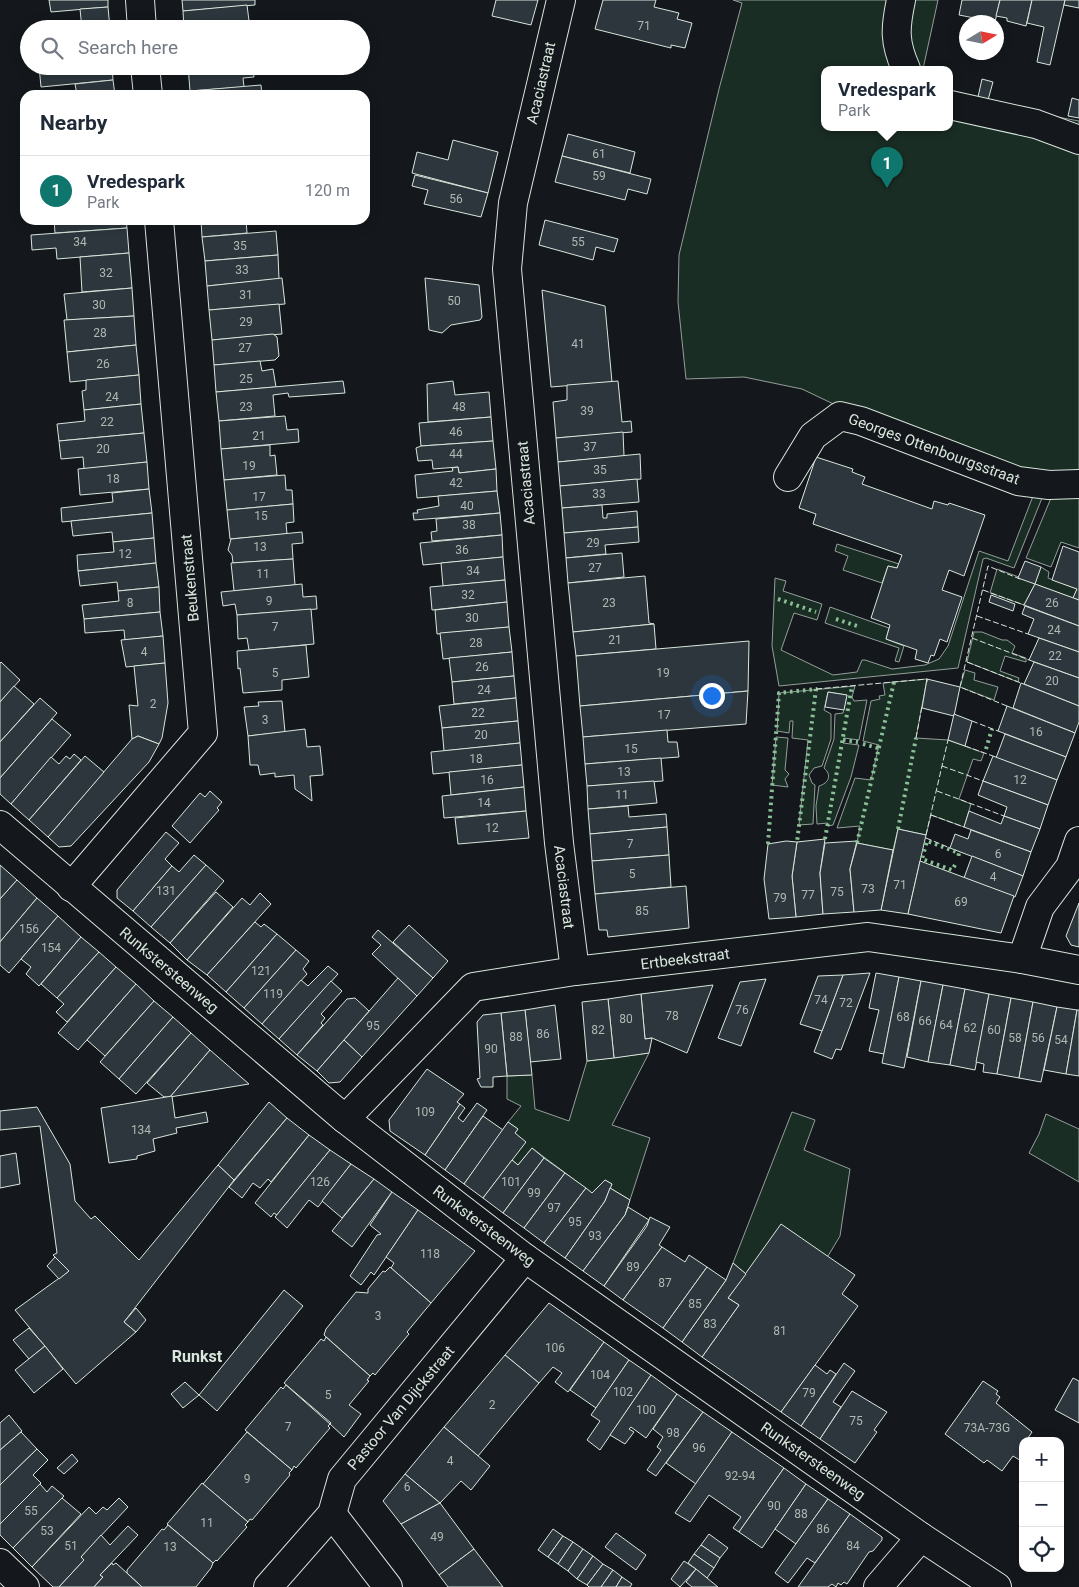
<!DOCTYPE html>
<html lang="en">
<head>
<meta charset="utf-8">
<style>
	:root { --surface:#fff; --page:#f2f2f3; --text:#1f2937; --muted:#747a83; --line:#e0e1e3; --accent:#0f766e }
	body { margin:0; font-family:Roboto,sans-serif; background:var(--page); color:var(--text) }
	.controls { position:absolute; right:15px; bottom:15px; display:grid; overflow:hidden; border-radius:10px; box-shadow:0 2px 12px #0003 }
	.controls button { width:45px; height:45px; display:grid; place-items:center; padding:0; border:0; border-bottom:1px solid var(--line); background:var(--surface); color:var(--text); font:25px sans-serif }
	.compass { position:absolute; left:959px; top:15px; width:45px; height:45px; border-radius:50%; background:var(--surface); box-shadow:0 2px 12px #0003; rotate:80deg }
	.you { position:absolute; left:711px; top:695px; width:18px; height:18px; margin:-12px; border:4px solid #fff; border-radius:50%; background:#1a73e8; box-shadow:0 0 0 8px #1a73e833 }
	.badge { display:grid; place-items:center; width:32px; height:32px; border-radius:50%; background:var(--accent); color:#fff; font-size:16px; font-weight:700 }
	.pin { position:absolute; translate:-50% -41px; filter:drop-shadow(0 1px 2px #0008) }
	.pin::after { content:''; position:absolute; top:26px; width:18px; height:15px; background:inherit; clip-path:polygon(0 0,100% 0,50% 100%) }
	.popup { position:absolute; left:821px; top:66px; width:132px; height:65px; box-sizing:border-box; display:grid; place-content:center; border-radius:10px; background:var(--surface); filter:drop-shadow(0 1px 4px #0005); font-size:16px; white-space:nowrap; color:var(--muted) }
	.popup b { font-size:19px; color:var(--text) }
	.popup::after { content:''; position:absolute; left:50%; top:100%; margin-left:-10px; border:10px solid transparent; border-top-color:var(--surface) }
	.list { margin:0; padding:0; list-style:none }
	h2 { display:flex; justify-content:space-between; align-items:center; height:65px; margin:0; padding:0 20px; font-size:21px }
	h2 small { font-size:16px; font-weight:400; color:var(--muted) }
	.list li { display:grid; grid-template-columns:32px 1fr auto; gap:15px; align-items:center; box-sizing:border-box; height:70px; padding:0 20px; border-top:1px solid var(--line) }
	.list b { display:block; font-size:19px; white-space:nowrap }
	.list p { margin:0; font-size:16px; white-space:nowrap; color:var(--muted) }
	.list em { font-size:16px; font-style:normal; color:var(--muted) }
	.icon { flex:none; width:28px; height:28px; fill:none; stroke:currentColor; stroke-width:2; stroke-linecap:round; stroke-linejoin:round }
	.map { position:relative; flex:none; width:1079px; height:1587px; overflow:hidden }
	.search { position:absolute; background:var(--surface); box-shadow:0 2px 12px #0003; left:20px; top:20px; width:350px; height:55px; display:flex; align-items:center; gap:12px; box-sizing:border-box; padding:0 18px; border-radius:28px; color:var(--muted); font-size:19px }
	.panel { position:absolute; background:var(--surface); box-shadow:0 2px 12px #0003; left:20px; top:90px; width:350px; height:135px; border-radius:15px }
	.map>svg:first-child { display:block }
	.green { fill:#1a2d24; stroke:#939e99 }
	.building { fill:#2c363c; stroke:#d8e6dc }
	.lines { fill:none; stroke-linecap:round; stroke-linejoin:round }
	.minor-casing { stroke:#d8e6dc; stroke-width:30 }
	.minor { stroke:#14181c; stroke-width:28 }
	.hedge { stroke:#8ac095; stroke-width:4; stroke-dasharray:2.5 4; stroke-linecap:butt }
	.fence { stroke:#d8e6dc; stroke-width:1; stroke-dasharray:6 2.5; stroke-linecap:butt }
	.labels { text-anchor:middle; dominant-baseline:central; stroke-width:4; stroke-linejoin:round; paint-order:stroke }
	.number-label { font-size:12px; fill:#adbab4 }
	.street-label { font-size:15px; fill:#d8e6dc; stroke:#14181c }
	.neighbourhood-label { font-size:16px; font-weight:bold; fill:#d8e6dc; stroke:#14181c }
</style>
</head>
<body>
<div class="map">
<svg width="1079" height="1587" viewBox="0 0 1079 1587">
	<rect width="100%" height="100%" fill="#14181c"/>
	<g class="green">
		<polygon points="733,0 938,0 923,69 824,69 824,127 950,127 950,97 1079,121 1079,479 1020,476 865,419 802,389 744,377 686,379 678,302 679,255 719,89 742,3"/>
		<polygon points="1033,496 1042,498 1014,568 986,558 983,559 958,668 779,686 772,646 775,578 786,581 783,591 822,604 817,620 794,613 781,650 833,675 857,672 862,660 865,660 892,669 925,665 939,659 948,646 979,551 1008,561"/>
		<polygon points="1051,498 1079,498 1079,548 1061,542 1051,567 1026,558"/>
		<polygon points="837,544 899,564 897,568 888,566 882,583 843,570 848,556 835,551"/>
		<polygon points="1041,567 1049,572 1048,578 1077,589 1073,598 1035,584 1024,605 990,593 997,569 1035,583"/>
		<polygon points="830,607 889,628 886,639 904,646 899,662 895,661 899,648 825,623"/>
		<polygon points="974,632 982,632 1002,640 1007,640 1015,646 1012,653 1026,658 1026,662 1005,656 1000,671 1019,678 1018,682 967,662"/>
		<polygon points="965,670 975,673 974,680 998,687 994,700 960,687"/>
		<polygon points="927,679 916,738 948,740 984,753 981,761 973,759 959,799 971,804 964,827 931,815 926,835 898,829 893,850 857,843 860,826 837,828 855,778 871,780 879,745 863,741 871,701 880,699 879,696 885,695 883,683"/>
		<path d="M855,686L852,697L854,701L867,700L859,740L844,738L843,743L859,745L851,777L833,825L828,826V823L817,824L816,806L819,786C829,783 832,775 824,768L834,739L835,714L843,713L847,695L828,692L824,710L831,714V739L822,766L814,768L809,775L812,783L815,785L813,824L799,825L808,740L792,738L793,721H790L789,733L777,731L779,693Z"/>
		<polygon points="776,737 788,738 785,770 789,774 785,779 788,787 772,785"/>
		<polygon points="649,1053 612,1125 650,1138 630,1200 610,1188 612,1184 605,1180 592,1193 532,1148 518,1165 512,1160 515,1133 518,1129 508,1122 521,1106 507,1099 507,1076 532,1075 535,1109 569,1121 587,1061"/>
		<polygon points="792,1112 815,1120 804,1150 850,1169 840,1236 828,1256 746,1274 733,1263"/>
		<polygon points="1046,1114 1079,1129 1079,1182 1029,1153 1039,1134"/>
	</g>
	<g class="building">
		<polygon points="49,0 108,0 108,7 51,12"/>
		<polygon points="182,0 255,0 255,5 183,11"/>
		<polygon points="496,0 538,0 531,25 492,16"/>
		<polygon points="603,0 656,0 654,7 679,13 677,19 692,23 685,48 671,45 671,48 595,29"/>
		<polygon points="962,0 1000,0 995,22 959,15"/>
		<polygon points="1000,0 1032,0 1026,26 1007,21 1007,18 996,16"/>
		<polygon points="1032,0 1065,0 1050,65 1037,62 1044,27 1027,23"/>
		<polygon points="1065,0 1079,0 1079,8 1064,5"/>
		<polygon points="247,5 250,29 184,29 183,11"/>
		<polygon points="108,7 110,29 82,29 80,9"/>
		<polygon points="39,66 112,66 113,80 41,87"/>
		<polygon points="188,66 253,66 254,77 243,78 244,87 190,91"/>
		<polygon points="982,79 993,82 988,100 978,97"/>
		<polygon points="113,80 115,95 77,95 75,84"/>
		<polygon points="261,85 262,95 190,95 190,91"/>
		<polygon points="1072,98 1079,100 1079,118 1068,116"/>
		<polygon points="568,134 635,152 630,173 562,156"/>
		<polygon points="453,140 498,152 488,193 412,173 417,152 448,160"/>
		<polygon points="562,156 651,179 647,194 628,189 625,200 555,182"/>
		<polygon points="415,175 488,193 481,217 424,204 428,190 412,186"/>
		<polygon points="54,220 126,220 127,228 55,233"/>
		<polygon points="201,220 246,220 247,233 202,237"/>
		<polygon points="545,220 618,239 614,252 596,247 593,260 539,245"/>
		<polygon points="127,228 129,253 57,259 56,248 32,250 31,235"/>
		<polygon points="276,231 278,255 205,261 202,237"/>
		<polygon points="129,253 132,288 82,292 80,257"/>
		<polygon points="278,255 279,279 207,286 205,261"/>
		<polygon points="282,278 285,304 209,310 207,286"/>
		<polygon points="425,278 479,285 482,317 480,320 451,325 442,333 429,330"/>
		<polygon points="132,288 134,316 67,320 64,294"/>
		<polygon points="542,290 605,306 612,382 551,387"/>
		<polygon points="279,304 282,334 212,340 209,310"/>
		<polygon points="134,316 136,345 67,352 64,320"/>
		<polygon points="273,334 277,337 279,356 275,360 214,365 212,340"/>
		<polygon points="136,345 139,375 70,382 67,352"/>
		<polygon points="260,361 262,371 273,369 276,387 216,392 214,365"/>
		<polygon points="139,375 141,404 84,410 82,391 86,390 86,380"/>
		<polygon points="343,381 345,393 289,397 288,393 273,395 275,416 219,421 216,392"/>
		<polygon points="453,381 455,395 489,392 491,417 428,422 427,384"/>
		<polygon points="618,381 622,422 631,421 632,432 556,438 553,402 567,400 567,385"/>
		<polygon points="141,404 144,433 59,441 57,424 85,421 84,410"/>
		<polygon points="285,416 287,430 298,429 299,442 221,449 219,421"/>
		<polygon points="491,417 493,441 421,446 419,423"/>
		<polygon points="623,432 624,456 558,462 556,438"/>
		<polygon points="144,433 147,462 84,469 83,457 61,459 59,441"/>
		<polygon points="493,441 496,469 459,473 458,467 433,469 432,460 418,461 416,448 421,446"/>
		<polygon points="270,445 270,456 275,455 277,475 224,480 221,449"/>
		<polygon points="640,454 641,479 560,486 558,462"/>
		<polygon points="816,457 853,469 852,472 865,477 862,484 932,509 934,501 948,505 949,503 985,515 964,576 949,570 942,590 962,597 947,642 940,639 934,656 931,655 928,663 915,659 917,650 886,639 890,625 871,618 888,566 897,568 902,555 813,524 816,514 799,508"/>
		<polygon points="147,462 149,489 80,495 78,469"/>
		<polygon points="458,467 459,473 496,469 497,491 417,498 415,475 453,471 452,468"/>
		<polygon points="285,475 286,490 292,490 293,504 227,510 224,480"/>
		<polygon points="637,479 639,502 562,508 560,486"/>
		<polygon points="149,489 152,513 62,522 61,508 113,502 112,493"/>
		<polygon points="497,491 500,513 414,520 413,513 418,513 417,510 439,506 438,496"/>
		<polygon points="293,504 294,522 286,523 287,534 230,539 227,510"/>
		<polygon points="602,505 603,518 607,518 607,514 637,511 638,527 564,533 562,508"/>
		<polygon points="152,513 154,538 113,542 112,532 73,536 71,521"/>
		<polygon points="500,513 502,535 432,541 431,532 437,531 436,519"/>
		<polygon points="638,527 639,542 605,545 606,554 566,558 564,533"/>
		<polygon points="302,532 303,543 292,544 293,559 233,563 232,555 228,550 231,539"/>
		<polygon points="502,535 503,557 423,565 420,543"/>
		<polygon points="154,538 156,563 78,571 77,555 114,552 113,542"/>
		<polygon points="1063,546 1079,552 1079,600 1073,598 1077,589 1052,580"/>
		<polygon points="622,553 624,577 568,583 566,558"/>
		<polygon points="503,557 505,580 443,586 441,563"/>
		<polygon points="293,559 295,585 234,591 231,563"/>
		<polygon points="1025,561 1041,567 1035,584 1018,578"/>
		<polygon points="156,563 159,587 118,591 117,582 80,586 78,571"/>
		<polygon points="645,576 649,623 654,624 573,632 568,583"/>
		<polygon points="505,580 507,602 432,610 430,587"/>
		<polygon points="302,584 303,597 316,596 317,609 237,615 235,604 223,606 221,592"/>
		<polygon points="1035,584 1079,600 1079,626 1024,605"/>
		<polygon points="159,587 160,612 84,619 82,605 119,601 118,591"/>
		<polygon points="991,595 1015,604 1013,611 989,602"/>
		<polygon points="507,602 509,627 437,634 435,610"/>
		<polygon points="1025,606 1079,626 1079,652 1028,634 1034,619 1022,614"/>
		<polygon points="311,609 314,644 249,650 247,638 238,639 237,615"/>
		<polygon points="160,612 163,636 125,640 124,630 85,633 84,619"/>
		<polygon points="654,624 656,649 576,656 573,632"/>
		<polygon points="509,627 512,652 443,659 440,633"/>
		<polygon points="163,636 165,663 126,667 121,640"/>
		<polygon points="1039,638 1079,652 1079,678 1029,660"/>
		<polygon points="749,641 748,691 580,706 576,656"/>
		<polygon points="306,645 309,677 282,680 282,690 243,693 240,668 238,669 237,651"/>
		<polygon points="512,652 514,676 452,682 449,658"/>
		<polygon points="1,662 20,680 0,702 0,663"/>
		<polygon points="1034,662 1079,678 1079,706 1024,684"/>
		<polygon points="165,663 168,703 162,738 159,744 138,736 132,739 129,705 138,706 134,666"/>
		<polygon points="514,676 516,698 454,704 452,682"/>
		<polygon points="927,679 960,687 954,716 922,708"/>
		<polygon points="1021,683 1079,706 1079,722 1075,733 1013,708"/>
		<polygon points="14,686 34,704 0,742 0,702"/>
		<polygon points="748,691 746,724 583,737 580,706"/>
		<polygon points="828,692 847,695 844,710 825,707"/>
		<polygon points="40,698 57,713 0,778 0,742"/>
		<polygon points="516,698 518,721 442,728 439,706"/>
		<polygon points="282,701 285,732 248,736 244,707 259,706 258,702"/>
		<polygon points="1007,706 1075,733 1066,757 998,731"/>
		<polygon points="954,714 972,721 965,746 948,740"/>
		<polygon points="52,719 71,735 11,804 0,794 0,778"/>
		<polygon points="518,721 520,743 444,751 442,728"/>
		<polygon points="305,729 307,747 320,746 323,775 310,776 312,801 295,789 294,775 275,777 275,773 260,775 258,765 250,765 248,736"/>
		<polygon points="667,730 668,742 677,742 679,757 585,764 583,737"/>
		<polygon points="1005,734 1066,757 1057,780 996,758"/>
		<polygon points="138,736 159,744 149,762 71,846 59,847 48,837 132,739"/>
		<polygon points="520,743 522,765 433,774 431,752"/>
		<polygon points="74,754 81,760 29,820 11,804 51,757 59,764 66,756 70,759"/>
		<polygon points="85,756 104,772 48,837 29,820"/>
		<polygon points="993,756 1057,780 1048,805 983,781"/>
		<polygon points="661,758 663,781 587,786 585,764"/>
		<polygon points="522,765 524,787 451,795 449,772"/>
		<polygon points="654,781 657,803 588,809 587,786"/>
		<polygon points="983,781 1048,805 1040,829 1004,816 1007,807 978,795"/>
		<polygon points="524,787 526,811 444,818 442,796"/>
		<polygon points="210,791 222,802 217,808 219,810 190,843 172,826 200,793 205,797"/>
		<polygon points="628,806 629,817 666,814 667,827 590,834 588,809"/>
		<polygon points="526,811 529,838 458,844 455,818"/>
		<polygon points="969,811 1001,824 1004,816 1040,829 1031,852 964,827"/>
		<polygon points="667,827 669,855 592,861 590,834"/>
		<polygon points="898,829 926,835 908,914 881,910"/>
		<polygon points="971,830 1031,852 1023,876 950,848 955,834 968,839"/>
		<polygon points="166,832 179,843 165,859 172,866 133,911 117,898 117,890"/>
		<polygon points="825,839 820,873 823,914 796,917 792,876 797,842"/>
		<polygon points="786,841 797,842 792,876 796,917 769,919 764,879 768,844"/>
		<polygon points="857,841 850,869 854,912 823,914 820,873 825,843"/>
		<polygon points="857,843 893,850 881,910 854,912 850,869"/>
		<polygon points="194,855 206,865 151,927 133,911 172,866 179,872"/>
		<polygon points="669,855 671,887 595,894 592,861"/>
		<polygon points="972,856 1023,876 1015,897 964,878"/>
		<polygon points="920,861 1014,896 1001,933 908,914"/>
		<polygon points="0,865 17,880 0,899"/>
		<polygon points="206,865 224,881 170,943 151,927"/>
		<polygon points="17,880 37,898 0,942 0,899"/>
		<polygon points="686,886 689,928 608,937 607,930 599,930 595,894"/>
		<polygon points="216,892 233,907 187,960 170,943"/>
		<polygon points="260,893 271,904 207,975 187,960 242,898 250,905"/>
		<polygon points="37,898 58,916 9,973 0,965 0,942"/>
		<polygon points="1079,903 1079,947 1071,945 1066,936"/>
		<polygon points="58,916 81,937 39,986 26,974 31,967 21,959"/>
		<polygon points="255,922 261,927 264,924 277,934 226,992 207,975"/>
		<polygon points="409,925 448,961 433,978 393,942"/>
		<polygon points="378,930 433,978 417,996 372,954 381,945 372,937"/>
		<polygon points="277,934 296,950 244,1008 226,992"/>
		<polygon points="81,937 99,952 57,998 41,984"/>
		<polygon points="296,950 309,961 303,969 307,974 262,1024 244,1008"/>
		<polygon points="99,952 116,967 67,1022 56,1012 64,1004 57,998"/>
		<polygon points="328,966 338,974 279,1039 262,1024 301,980 308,986"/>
		<polygon points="116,967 136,984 78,1050 58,1033"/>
		<polygon points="870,973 841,1050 836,1049 832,1059 814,1052 843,975"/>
		<polygon points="876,973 899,977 884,1054 869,1051 879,1010 869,1008"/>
		<polygon points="843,975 822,1031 800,1024 818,976"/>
		<polygon points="899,977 921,981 904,1068 882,1063"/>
		<polygon points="398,978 417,996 362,1057 344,1040"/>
		<polygon points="766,979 741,1046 718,1038 740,982"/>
		<polygon points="331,981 342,991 321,1014 325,1018 321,1023 323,1025 297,1055 279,1039"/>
		<polygon points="921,981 943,985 928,1062 907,1057"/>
		<polygon points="136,984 154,1001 105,1056 87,1040"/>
		<polygon points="713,985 687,1053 652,1038 645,1039 641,994"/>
		<polygon points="943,985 965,989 950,1065 928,1062"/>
		<polygon points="965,989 989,994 975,1070 950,1065"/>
		<polygon points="641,994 645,1039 652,1038 649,1053 614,1058 608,999"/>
		<polygon points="989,994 1011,998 997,1074 983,1072 984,1064 976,1062"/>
		<polygon points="355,998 369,1011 317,1071 297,1055 347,999"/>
		<polygon points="1011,998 1033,1002 1019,1078 997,1074"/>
		<polygon points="608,999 614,1058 587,1061 582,1002"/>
		<polygon points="154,1001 173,1017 119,1079 100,1062"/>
		<polygon points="1033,1002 1057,1007 1041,1082 1019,1078"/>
		<polygon points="555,1005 561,1059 530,1062 525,1010"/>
		<polygon points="1057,1007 1077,1010 1066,1074 1044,1070"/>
		<polygon points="525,1010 532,1075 507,1076 501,1013"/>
		<polygon points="1077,1010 1079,1010 1079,1076 1066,1074"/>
		<polygon points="501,1013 507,1076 493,1077 493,1087 481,1087 477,1079 480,1078 477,1022 483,1015"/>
		<polygon points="173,1017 191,1033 136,1094 119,1079"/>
		<polygon points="191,1033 210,1050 170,1097 164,1097 147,1083"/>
		<polygon points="344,1040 362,1057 340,1082 329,1083 317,1071"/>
		<polygon points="210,1050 249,1084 170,1097"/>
		<polygon points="427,1069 464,1094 457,1102 460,1104 425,1155 390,1131 389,1120"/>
		<polygon points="172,1096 175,1118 206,1112 208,1122 176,1128 177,1133 153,1139 155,1151 137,1156 137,1159 109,1163 101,1108"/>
		<polygon points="269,1102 287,1118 234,1180 218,1165"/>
		<polygon points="477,1103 487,1110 445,1170 425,1155 460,1104 465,1108 458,1118 463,1122"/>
		<polygon points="37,1107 70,1164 75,1201 91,1219 95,1216 139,1260 218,1165 234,1180 124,1322 136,1332 76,1384 15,1310 69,1271 53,1255 57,1253 40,1126 0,1130 0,1111"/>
		<polygon points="483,1116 503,1130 464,1184 445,1170"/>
		<polygon points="287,1118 309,1135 271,1182 268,1179 260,1188 253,1183 242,1198 229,1187"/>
		<polygon points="508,1122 518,1129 515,1133 526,1142 483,1198 464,1184"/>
		<polygon points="309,1135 330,1150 277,1215 274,1213 271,1217 255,1203"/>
		<polygon points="532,1148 544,1158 503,1213 483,1198 512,1160 518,1165"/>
		<polygon points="330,1150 351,1164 318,1207 309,1200 287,1228 275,1217"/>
		<polygon points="16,1153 20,1184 0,1188 0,1156"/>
		<polygon points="544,1158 565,1173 524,1228 503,1213"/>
		<polygon points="351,1164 374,1179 342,1218 322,1201"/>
		<polygon points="565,1173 586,1188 544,1243 524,1228"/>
		<polygon points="374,1179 392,1192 352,1247 332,1231"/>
		<polygon points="605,1180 612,1184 605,1201 565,1258 544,1243 586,1188 592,1193"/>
		<polygon points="610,1188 630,1200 625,1215 583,1271 565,1258 605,1201"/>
		<polygon points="392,1192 418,1210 374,1275 371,1272 361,1285 350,1276 377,1235 381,1234 370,1225"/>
		<polygon points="628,1207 649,1220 604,1286 583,1271 625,1215"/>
		<polygon points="418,1210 475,1251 431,1303 391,1268 394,1263 386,1257"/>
		<polygon points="650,1217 670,1227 659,1245 662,1247 623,1300 604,1286 647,1226"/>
		<polygon points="781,1224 855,1275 842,1294 858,1306 781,1412 702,1357 739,1305 728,1298"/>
		<polygon points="662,1247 685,1262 689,1255 707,1267 663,1328 623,1300"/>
		<polygon points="55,1257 69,1271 59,1279 47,1266"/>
		<polygon points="733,1263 746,1274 728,1298 739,1305 702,1357 682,1342 726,1280"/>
		<polygon points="390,1267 431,1303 407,1332 409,1334 375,1375 373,1373 370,1376 324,1335 326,1329 356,1292 368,1293 368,1289 383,1271 385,1272"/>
		<polygon points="707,1267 726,1280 682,1342 663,1328"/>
		<polygon points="284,1290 303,1306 217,1411 199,1395"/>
		<polygon points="549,1303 604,1342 568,1392 555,1382 562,1373 553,1367 539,1383 505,1355"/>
		<polygon points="136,1308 146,1320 136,1332 124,1322"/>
		<polygon points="29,1328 45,1346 29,1359 13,1340"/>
		<polygon points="326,1337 370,1376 367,1380 369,1381 349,1405 361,1414 344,1437 330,1424 331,1423 284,1383 321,1339 324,1341"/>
		<polygon points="604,1342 629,1360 596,1408 570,1390"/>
		<polygon points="45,1346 63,1369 34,1393 15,1370"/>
		<polygon points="505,1355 539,1383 478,1456 444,1427"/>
		<polygon points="629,1360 651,1375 600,1450 587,1440 600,1421 591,1415"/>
		<polygon points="844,1363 855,1371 833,1402 841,1407 820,1439 801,1426"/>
		<polygon points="815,1365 827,1374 830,1370 836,1374 801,1426 781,1412"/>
		<polygon points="651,1375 677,1394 646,1438 631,1427 629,1429 634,1432 625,1444 610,1435"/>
		<polygon points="1073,1378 1079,1381 1079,1423 1055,1410"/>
		<polygon points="983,1381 998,1391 996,1394 1000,1397 996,1403 1032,1432 1026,1441 1023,1441 1023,1462 1013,1456 1002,1471 987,1460 984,1463 945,1434"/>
		<polygon points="185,1382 199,1395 183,1408 171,1394"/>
		<polygon points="286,1385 330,1424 328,1426 330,1428 296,1468 294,1466 292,1470 245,1430 281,1387 283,1389"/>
		<polygon points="852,1391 887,1412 874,1430 877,1432 855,1463 820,1439"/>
		<polygon points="677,1394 703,1412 656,1476 647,1470 661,1450 657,1447 663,1437 653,1429"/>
		<polygon points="703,1412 732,1432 696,1484 666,1463"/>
		<polygon points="9,1415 22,1431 0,1450 0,1423"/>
		<polygon points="444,1427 490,1466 471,1490 461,1481 440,1503 405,1474"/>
		<polygon points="21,1432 37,1449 0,1485 0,1450"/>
		<polygon points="247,1432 292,1470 289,1473 290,1475 252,1520 250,1519 248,1522 203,1484"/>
		<polygon points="732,1432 784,1468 739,1532 733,1528 741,1517 709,1495 690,1522 675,1513"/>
		<polygon points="37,1449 48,1460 33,1475 41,1483 0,1524 0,1485"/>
		<polygon points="72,1454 78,1461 64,1474 57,1468"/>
		<polygon points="784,1468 806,1484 762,1548 739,1532"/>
		<polygon points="405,1474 440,1503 401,1524 383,1501"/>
		<polygon points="202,1483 248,1522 245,1525 247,1527 217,1561 216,1560 213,1563 167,1524"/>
		<polygon points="40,1484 47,1492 52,1486 64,1496 13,1548 0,1535 0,1524"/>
		<polygon points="806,1484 828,1499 796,1544 775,1529"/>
		<polygon points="62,1498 81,1514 32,1567 13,1548"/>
		<polygon points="119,1498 128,1507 81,1557 84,1560 59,1587 53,1587 32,1567 89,1507 96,1514 103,1507 107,1510"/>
		<polygon points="828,1499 850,1514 815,1563 807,1558 788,1583 775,1573"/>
		<polygon points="440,1503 474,1549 439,1575 401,1524"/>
		<polygon points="850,1514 882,1537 882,1540 873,1551 869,1552 847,1584 844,1582 841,1585 838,1583 836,1587 832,1584 828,1587 798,1587"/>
		<polygon points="168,1525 213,1563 211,1568 196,1587 142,1587 127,1573 127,1570 162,1529 164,1530"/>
		<polygon points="128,1526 138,1535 100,1575 103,1577 94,1587 59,1587 84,1560 81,1557 101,1535 110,1545"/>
		<polygon points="553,1529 563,1536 548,1557 538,1550"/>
		<polygon points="616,1533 646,1555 636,1570 605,1547"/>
		<polygon points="709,1534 728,1548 720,1558 701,1545"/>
		<polygon points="563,1536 573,1542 558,1564 548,1557"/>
		<polygon points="573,1542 583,1549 568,1571 558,1564"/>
		<polygon points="701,1545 720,1558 714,1568 694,1554"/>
		<polygon points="474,1549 503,1587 448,1587 439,1575"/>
		<polygon points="583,1549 593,1556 577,1579 568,1571"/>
		<polygon points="694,1554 714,1568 707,1578 688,1563"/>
		<polygon points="593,1556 603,1564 587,1585 577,1579"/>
		<polygon points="684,1561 696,1569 680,1587 671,1579"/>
		<polygon points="112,1563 113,1565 116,1563 142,1587 94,1587 103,1577 100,1575"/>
		<polygon points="603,1564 613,1570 601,1587 589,1587 587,1585"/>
		<polygon points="696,1569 718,1587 692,1587 686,1582"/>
		<polygon points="613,1570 622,1577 616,1587 601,1587"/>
		<polygon points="622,1577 632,1584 630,1587 616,1587"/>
	</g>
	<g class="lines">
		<defs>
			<g id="minor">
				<polyline points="140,0 142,29"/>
				<polyline points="561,0 513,203 507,269 559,843 575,971"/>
				<path d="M901,0C895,28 894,42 906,69"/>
				<polyline points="145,66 148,95"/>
				<polyline points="950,105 1036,124 1079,140"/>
				<polyline points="788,477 813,436 840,416 861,421 1018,481 1049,485 1079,484"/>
				<polyline points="0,825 345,1119 525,1258 921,1537 997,1587"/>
				<polyline points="71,887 203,733 159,220"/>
				<polyline points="1022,959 1040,907 1070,867 1079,841"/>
				<polyline points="345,1119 473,987 575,971 868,937 1022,959 1079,970"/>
				<polyline points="332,1514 388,1587"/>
				<polyline points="0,1563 25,1587"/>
				<polyline points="268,1587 332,1514 342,1479 525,1258"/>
				<polyline points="878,1587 921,1537"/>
			</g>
		</defs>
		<use href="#minor" class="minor-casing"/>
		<use href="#minor" class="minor"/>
		<g class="hedge">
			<polyline points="778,599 816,612"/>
			<polyline points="836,619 857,626"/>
			<polyline points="843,740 858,742"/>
			<polyline points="863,744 878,748"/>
			<polyline points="986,749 992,729"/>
			<polyline points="898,829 916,738"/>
			<polyline points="825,839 852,686"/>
			<polyline points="857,843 894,682"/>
			<polyline points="768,844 779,693 816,689 797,842"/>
			<polyline points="955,865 952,870 922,859 927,841 959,853 958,858"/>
		</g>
		<g class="fence">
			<polyline points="983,590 1024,605"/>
			<polyline points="977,616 1028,634"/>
			<polyline points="972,638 1029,660"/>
			<polyline points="967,662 1021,683"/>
			<polyline points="816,689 927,679 927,682"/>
			<polyline points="1007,706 960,687 988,566 1020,579"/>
			<polyline points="972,721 998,731"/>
			<polyline points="916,738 922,706"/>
			<polyline points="965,746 993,756"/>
			<polyline points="942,766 983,781"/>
			<polyline points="937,791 1004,816"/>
			<polyline points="931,815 964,827"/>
			<polyline points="926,835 948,740"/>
			<polyline points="926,838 950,848"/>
		</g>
	</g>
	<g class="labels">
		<g class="number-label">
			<text x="644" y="26">71</text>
			<text x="599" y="154">61</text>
			<text x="599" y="176">59</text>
			<text x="456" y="199">56</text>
			<text x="80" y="242">34</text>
			<text x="578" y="242">55</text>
			<text x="240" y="246">35</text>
			<text x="242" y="270">33</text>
			<text x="106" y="273">32</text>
			<text x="246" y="295">31</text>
			<text x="454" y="301">50</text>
			<text x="99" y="305">30</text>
			<text x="246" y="322">29</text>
			<text x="100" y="333">28</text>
			<text x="578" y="344">41</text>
			<text x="245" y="348">27</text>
			<text x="103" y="364">26</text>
			<text x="246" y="379">25</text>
			<text x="112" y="397">24</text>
			<text x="246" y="407">23</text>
			<text x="459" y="407">48</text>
			<text x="587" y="411">39</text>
			<text x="107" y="422">22</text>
			<text x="456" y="432">46</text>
			<text x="259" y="436">21</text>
			<text x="590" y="447">37</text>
			<text x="103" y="449">20</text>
			<text x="456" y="454">44</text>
			<text x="249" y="466">19</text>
			<text x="600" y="470">35</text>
			<text x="113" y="479">18</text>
			<text x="456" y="483">42</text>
			<text x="599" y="494">33</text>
			<text x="259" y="497">17</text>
			<text x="467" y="506">40</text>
			<text x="261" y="516">15</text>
			<text x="469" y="525">38</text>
			<text x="593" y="543">29</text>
			<text x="260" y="547">13</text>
			<text x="462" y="550">36</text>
			<text x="125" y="554">12</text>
			<text x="595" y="568">27</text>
			<text x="473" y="571">34</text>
			<text x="263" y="574">11</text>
			<text x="468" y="595">32</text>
			<text x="269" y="601">9</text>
			<text x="130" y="603">8</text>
			<text x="609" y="603">23</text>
			<text x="1052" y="603">26</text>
			<text x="472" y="618">30</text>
			<text x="275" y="627">7</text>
			<text x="1054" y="630">24</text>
			<text x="615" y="640">21</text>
			<text x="476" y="643">28</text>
			<text x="144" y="652">4</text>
			<text x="1055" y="656">22</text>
			<text x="482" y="667">26</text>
			<text x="275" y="673">5</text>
			<text x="663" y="673">19</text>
			<text x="1052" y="681">20</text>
			<text x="484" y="690">24</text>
			<text x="153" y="704">2</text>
			<text x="478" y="713">22</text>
			<text x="664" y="715">17</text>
			<text x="265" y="720">3</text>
			<text x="1036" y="732">16</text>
			<text x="481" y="735">20</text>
			<text x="631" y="749">15</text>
			<text x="476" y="759">18</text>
			<text x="624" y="772">13</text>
			<text x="487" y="780">16</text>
			<text x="1020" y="780">12</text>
			<text x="622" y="795">11</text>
			<text x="484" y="803">14</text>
			<text x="492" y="828">12</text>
			<text x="630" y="844">7</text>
			<text x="998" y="854">6</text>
			<text x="632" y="874">5</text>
			<text x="993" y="877">4</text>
			<text x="900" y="885">71</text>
			<text x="868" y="889">73</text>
			<text x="166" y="891">131</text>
			<text x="837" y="892">75</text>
			<text x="808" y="895">77</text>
			<text x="780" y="898">79</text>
			<text x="961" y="902">69</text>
			<text x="642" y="911">85</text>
			<text x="29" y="929">156</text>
			<text x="51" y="948">154</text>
			<text x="261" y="971">121</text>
			<text x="273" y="994">119</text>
			<text x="821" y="1000">74</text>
			<text x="846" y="1003">72</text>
			<text x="742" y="1010">76</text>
			<text x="672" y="1016">78</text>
			<text x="903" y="1017">68</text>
			<text x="626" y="1019">80</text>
			<text x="925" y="1021">66</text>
			<text x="946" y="1025">64</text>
			<text x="373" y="1026">95</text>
			<text x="970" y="1028">62</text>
			<text x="598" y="1030">82</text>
			<text x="994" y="1030">60</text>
			<text x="543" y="1034">86</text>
			<text x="516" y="1037">88</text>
			<text x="1015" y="1038">58</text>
			<text x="1038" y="1038">56</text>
			<text x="1061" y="1040">54</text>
			<text x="491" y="1049">90</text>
			<text x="425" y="1112">109</text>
			<text x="141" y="1130">134</text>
			<text x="320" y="1182">126</text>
			<text x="511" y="1182">101</text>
			<text x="534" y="1193">99</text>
			<text x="554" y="1208">97</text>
			<text x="575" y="1222">95</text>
			<text x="595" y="1236">93</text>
			<text x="430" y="1254">118</text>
			<text x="633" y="1267">89</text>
			<text x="665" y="1283">87</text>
			<text x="695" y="1304">85</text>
			<text x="378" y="1316">3</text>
			<text x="710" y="1324">83</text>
			<text x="780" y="1331">81</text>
			<text x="555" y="1348">106</text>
			<text x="600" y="1375">104</text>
			<text x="623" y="1392">102</text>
			<text x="809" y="1393">79</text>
			<text x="328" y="1395">5</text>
			<text x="492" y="1405">2</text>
			<text x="646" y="1410">100</text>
			<text x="856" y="1421">75</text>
			<text x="288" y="1427">7</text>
			<text x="987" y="1428">73A-73G</text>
			<text x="673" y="1433">98</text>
			<text x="699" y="1448">96</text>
			<text x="450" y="1461">4</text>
			<text x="740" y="1476">92-94</text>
			<text x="247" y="1479">9</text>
			<text x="407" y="1487">6</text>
			<text x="774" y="1506">90</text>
			<text x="31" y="1511">55</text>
			<text x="801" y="1514">88</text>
			<text x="207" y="1523">11</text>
			<text x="823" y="1529">86</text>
			<text x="47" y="1531">53</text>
			<text x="437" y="1537">49</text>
			<text x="71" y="1546">51</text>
			<text x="853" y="1546">84</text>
			<text x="170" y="1547">13</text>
		</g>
		<g class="street-label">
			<text transform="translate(541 83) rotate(-77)">Acaciastraat</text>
			<text transform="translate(934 449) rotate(20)">Georges Ottenbourgsstraat</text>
			<text transform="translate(526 483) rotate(-95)">Acaciastraat</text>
			<text transform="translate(190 578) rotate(-95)">Beukenstraat</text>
			<text transform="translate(564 887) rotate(83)">Acaciastraat</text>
			<text transform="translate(685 959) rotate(-7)">Ertbeekstraat</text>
			<text transform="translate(169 970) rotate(40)">Runkstersteenweg</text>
			<text transform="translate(484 1226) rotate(37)">Runkstersteenweg</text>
			<text transform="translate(401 1408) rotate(-50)">Pastoor Van Dijckstraat</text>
			<text transform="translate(813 1461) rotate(35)">Runkstersteenweg</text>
		</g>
		<g class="neighbourhood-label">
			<text x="197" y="1356">Runkst</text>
		</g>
	</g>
</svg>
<div class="controls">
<button>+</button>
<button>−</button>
<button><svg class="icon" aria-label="locate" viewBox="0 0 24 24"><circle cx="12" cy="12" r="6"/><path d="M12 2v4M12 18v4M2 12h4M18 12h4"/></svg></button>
</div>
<svg class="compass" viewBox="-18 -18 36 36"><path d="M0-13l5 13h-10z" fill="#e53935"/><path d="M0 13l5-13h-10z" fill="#747a83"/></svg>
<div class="you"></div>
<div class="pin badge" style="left:887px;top:188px">1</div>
<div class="popup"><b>Vredespark</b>Park</div>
<div class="search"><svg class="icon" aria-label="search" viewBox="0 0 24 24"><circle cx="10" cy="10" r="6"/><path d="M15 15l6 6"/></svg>Search here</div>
<section class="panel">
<h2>Nearby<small></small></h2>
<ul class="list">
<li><span class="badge">1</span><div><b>Vredespark</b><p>Park</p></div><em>120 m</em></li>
</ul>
</section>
</div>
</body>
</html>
